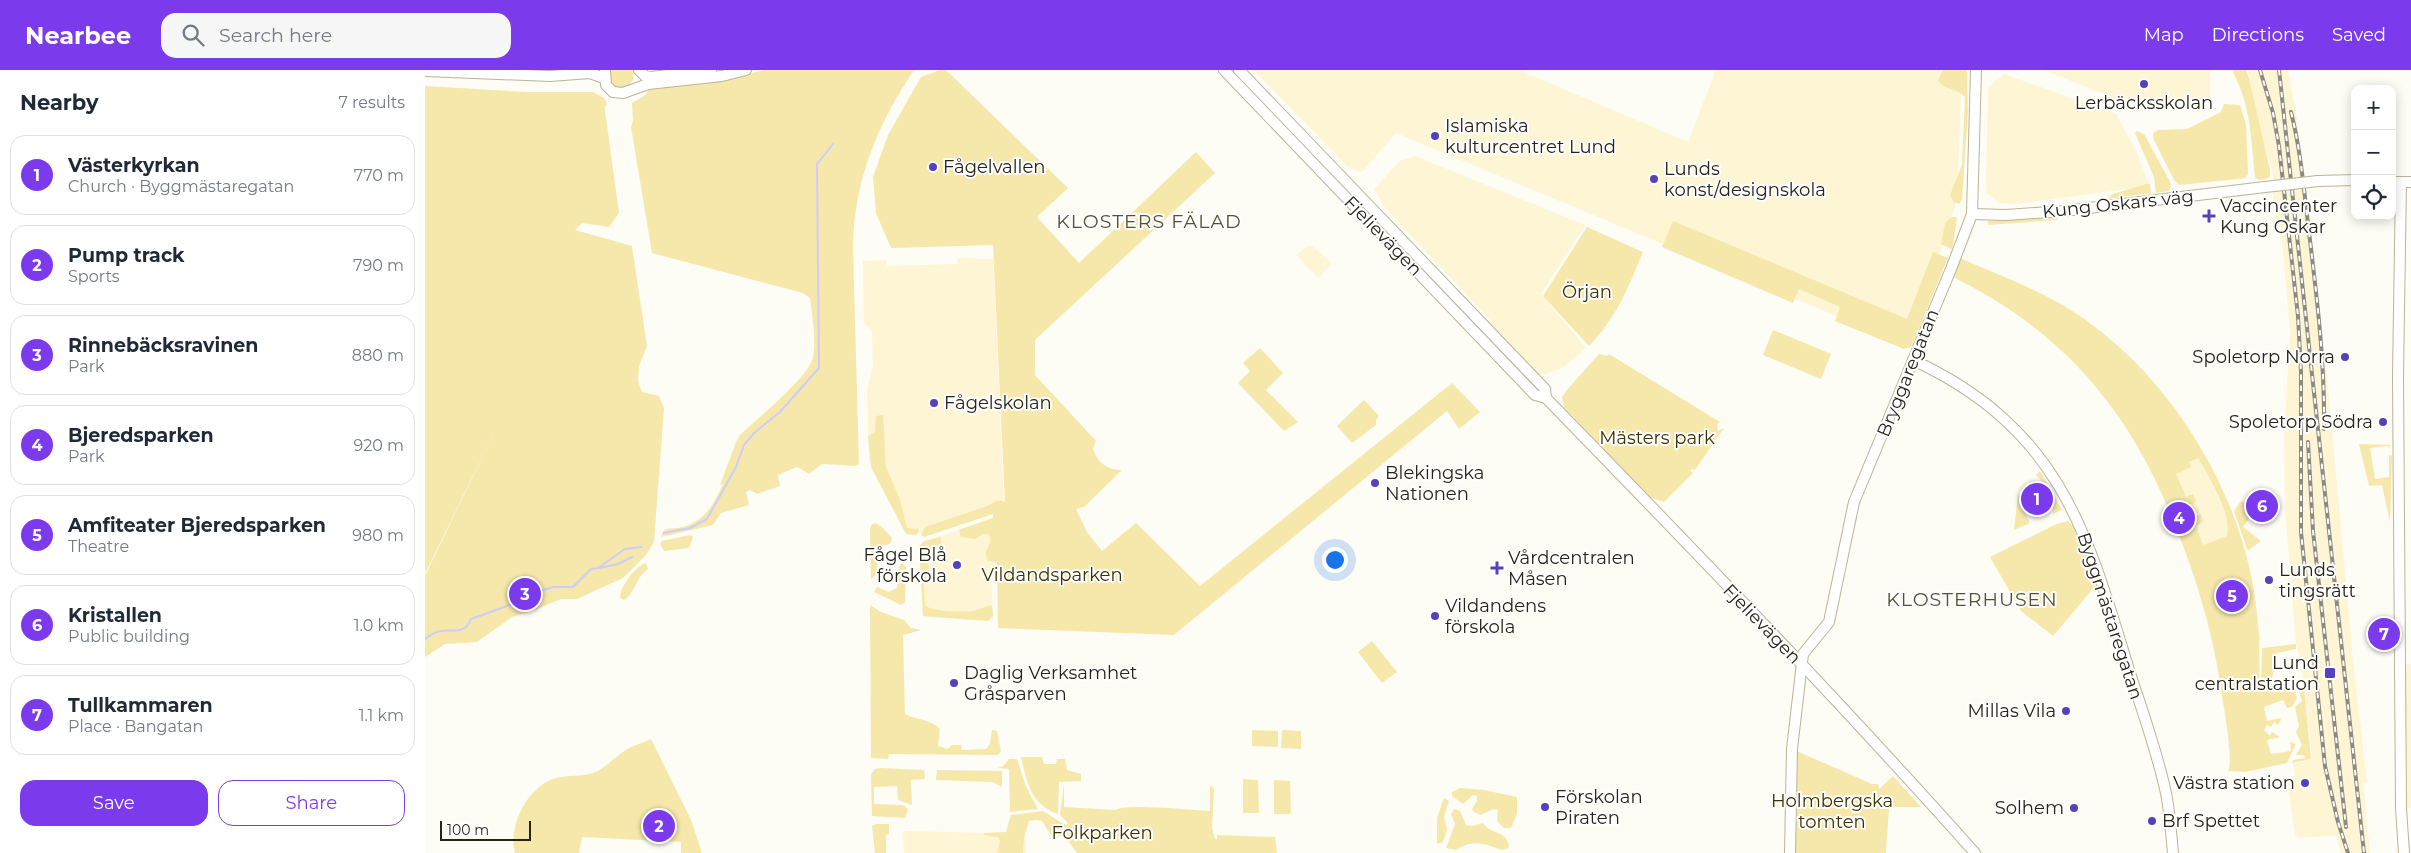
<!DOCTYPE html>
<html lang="en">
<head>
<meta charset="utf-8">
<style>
	:root { --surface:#fff; --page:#f6f6f7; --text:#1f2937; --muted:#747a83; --line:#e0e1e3; --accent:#7c3aed }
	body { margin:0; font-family:Montserrat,sans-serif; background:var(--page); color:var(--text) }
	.controls { position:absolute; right:15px; top:15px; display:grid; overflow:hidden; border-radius:10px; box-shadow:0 2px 12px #0003 }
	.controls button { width:45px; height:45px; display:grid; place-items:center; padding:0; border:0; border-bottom:1px solid var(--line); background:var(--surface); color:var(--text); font:25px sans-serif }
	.scale { position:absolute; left:15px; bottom:12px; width:91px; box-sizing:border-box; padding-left:5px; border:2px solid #272317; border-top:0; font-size:14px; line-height:18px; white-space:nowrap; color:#272317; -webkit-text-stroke:4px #fff; paint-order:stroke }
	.you { position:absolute; left:909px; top:489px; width:18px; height:18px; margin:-12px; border:4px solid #fff; border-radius:50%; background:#1a73e8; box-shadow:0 0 0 8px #1a73e833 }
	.badge { display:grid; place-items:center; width:32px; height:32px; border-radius:50%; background:var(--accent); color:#fff; font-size:16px; font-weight:700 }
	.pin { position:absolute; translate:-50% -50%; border:2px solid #fff; box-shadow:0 1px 5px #0006 }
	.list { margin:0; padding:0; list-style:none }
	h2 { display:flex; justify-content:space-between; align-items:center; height:65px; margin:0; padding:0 20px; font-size:21px }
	h2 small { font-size:16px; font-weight:400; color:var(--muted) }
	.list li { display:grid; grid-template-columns:32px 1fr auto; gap:15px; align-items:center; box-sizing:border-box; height:80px; margin:0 10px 10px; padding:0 10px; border:1px solid var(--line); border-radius:15px }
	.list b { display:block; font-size:19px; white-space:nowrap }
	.list p { margin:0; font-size:16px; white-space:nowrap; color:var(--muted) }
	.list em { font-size:16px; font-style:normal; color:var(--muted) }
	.actions { display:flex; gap:10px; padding:15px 20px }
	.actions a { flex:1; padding:11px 0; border:1px solid var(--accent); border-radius:15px; text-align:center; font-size:18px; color:var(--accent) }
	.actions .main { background:var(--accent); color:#fff }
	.icon { flex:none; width:28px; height:28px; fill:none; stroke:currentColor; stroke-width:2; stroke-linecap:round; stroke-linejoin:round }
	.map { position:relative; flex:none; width:1986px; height:783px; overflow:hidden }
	header { display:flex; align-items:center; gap:30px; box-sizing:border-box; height:70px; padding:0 25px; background:var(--accent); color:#fff }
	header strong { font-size:24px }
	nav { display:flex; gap:28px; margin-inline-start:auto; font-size:18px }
	.search { width:350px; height:45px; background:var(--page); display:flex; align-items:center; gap:12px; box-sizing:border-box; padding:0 18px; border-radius:15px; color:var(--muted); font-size:19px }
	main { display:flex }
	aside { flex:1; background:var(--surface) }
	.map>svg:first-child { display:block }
	.built { fill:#fef5d5 }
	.green { fill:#f6e7ab; fill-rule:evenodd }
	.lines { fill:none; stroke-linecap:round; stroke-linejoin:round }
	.stream { stroke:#ceccfc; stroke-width:2 }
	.secondary-casing { stroke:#bcb495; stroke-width:12 }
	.secondary { stroke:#fff; stroke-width:10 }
	.rail-casing { stroke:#8d8a81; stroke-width:4 }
	.rail { stroke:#fff; stroke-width:2; stroke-dasharray:5.5; stroke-linecap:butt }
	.secondary-bridge-casing { stroke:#bcb495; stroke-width:12; stroke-linecap:butt }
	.secondary-bridge { stroke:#fff; stroke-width:10 }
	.poi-dot { fill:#5840b8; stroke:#fff; stroke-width:2 }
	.labels { text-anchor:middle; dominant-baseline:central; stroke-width:4; stroke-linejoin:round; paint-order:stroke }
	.poi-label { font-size:18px; fill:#272317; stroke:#fff; text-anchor:start }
	.street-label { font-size:18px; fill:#272317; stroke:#fff }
	.park-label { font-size:18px; fill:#3d3100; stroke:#fff }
	.neighbourhood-label { font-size:19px; letter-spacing:1px; fill:#585035; stroke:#fff }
</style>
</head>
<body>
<header>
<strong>Nearbee</strong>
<div class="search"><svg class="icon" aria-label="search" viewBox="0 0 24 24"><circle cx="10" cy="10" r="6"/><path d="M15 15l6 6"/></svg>Search here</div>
<nav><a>Map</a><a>Directions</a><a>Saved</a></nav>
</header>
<main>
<aside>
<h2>Nearby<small>7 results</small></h2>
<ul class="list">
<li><span class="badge">1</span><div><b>Västerkyrkan</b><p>Church · Byggmästaregatan</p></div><em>770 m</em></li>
<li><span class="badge">2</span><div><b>Pump track</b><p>Sports</p></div><em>790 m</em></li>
<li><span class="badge">3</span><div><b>Rinnebäcksravinen</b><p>Park</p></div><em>880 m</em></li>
<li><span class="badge">4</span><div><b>Bjeredsparken</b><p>Park</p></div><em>920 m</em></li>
<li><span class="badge">5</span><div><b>Amfiteater Bjeredsparken</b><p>Theatre</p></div><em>980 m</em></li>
<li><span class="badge">6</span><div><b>Kristallen</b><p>Public building</p></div><em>1.0 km</em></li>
<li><span class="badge">7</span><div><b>Tullkammaren</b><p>Place · Bangatan</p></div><em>1.1 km</em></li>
</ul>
<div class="actions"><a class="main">Save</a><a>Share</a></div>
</aside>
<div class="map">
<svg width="1986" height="783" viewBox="0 0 1986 783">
	<rect width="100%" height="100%" fill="#fdfcf5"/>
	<g class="built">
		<polygon points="829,0 1094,0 1263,72 1291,0 1537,0 1532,130 1500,231 1479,274 971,63 937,102 923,97"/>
		<polygon points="1619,0 1785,0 1785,33 1689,28"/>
		<polygon points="1823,0 1863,0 1872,50 1903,316 1928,590 1942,712 1938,713 1945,783 1916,783 1911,765 1874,768 1870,765 1862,708 1870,706 1868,694 1887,689 1877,597 1871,574 1860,439 1859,365 1865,263 1856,158 1850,148 1848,131 1848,103 1834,56"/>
		<polygon points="1579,4 1691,44 1711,81 1724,114 1718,117 1591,134 1574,133 1561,122 1563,17"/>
		<polygon points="990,86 1160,155 1116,224 1161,278 1139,297 1114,306 1064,254 1065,250 961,139 949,119 975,91"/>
		<polygon points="882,176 887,176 907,193 893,208 871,185"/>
		<polygon points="533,188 568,189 579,432 501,463 485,462 444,389 442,320 448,297 447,261 439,253 438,191 462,190 462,196 532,194"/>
		<polygon points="1773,388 1792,423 1808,462 1788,510 1740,404"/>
		<polygon points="568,448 572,490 566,501 568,551 504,547 497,542 498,472"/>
		<polygon points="1975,594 1986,594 1986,738 1976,738"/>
		<polygon points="478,761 601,764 601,783 479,783"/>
	</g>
	<g class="green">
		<polygon points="184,0 208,0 208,10 202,17 192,18 185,13"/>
		<path d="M339,0H489C452,55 428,113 428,180L434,394L430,396L397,394L384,404L372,397L353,405L355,416L332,424L325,420L321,422L324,435L296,443L288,455L236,467L238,461C244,457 251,459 258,457C280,451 289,434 298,414L295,415L311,372L315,365C333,348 376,313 386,293C393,280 387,243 385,228L378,223L227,183L206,57L208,51L207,33L221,25L224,18L315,6Z"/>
		<path d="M515,0H521L643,118L612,147L654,193L771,82L790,103L610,270V305L671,371L668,379C673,393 682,400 697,400L659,437L651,439L662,462L677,481L711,453L775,516L1027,313L1055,342L1034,359L1022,341L749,565L573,558L572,492L563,491C558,481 564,478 566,469L563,464H558L550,469L536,467L534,460L568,448V444L499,467L496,465L500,457L562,436L573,430L580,432L568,175L466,178L451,143L448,107L463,65L496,7Z"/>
		<path d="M1518,0H1541L1542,2L1543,41L1537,129L1534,134L1529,132L1525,125L1537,95L1540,27C1534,19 1520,20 1513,11Z"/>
		<path d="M1807,0H1821L1824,8L1845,100V107L1841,109L1833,110L1830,107C1826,67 1826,36 1807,0Z"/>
		<polygon points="0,16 101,22 168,22 179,28 182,34 180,37 180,41 194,143 184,157 157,153 150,160 207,176 222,276 214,296 213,311 217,322 234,326 239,338 229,472 221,485 198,508 152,529 136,529 110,540 87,547 52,572 20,574 0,587 0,506 76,348 0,504"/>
		<polygon points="1799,34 1815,35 1821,55 1823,104 1820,108 1813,109 1754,115 1749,110 1728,68 1728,63 1733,60 1762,59 1796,42"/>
		<polygon points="1712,61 1719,64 1744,110 1746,115 1744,121 1731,123 1729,107 1710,63"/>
		<polygon points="1721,114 1725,114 1726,123 1681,129 1688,124"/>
		<polygon points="1527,147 1532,147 1528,175 1487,276 1479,279 1410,251 1415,237 1374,219 1368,233 1237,177 1248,151 1482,249 1508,182 1523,188 1526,179 1516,174 1520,153"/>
		<polygon points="1632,147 1632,150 1563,155 1563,151"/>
		<path d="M1162,157L1218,182C1203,218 1192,247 1164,276L1118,226Z"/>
		<path d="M1537,189C1573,205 1610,218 1644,239C1733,294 1803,399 1825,501C1830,522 1832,543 1834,564C1835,582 1833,600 1836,617L1837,578L1871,574V579L1852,583C1846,597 1853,612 1836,619V622L1869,618L1872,628L1867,637L1862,638L1858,630L1839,637L1842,651L1855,648L1856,650L1853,655L1849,652L1846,657L1842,655L1839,660L1845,666L1847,662L1855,667L1842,670L1846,684L1866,681L1865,672L1871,674L1862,693L1820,702L1803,701C1809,692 1798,633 1796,619C1789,570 1775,520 1757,473C1711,348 1645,264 1524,205L1530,190ZM1773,388C1784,407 1808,446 1802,466L1778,475L1771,456L1778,452L1776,444L1768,447L1764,436L1771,432L1768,424L1761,427L1751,404L1766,397L1764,392Z"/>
		<polygon points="1348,260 1406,284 1396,309 1338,285"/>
		<polygon points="835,278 858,303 841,320 873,352 859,361 813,313 825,301 818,293"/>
		<polygon points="1174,284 1182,286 1184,284 1295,352 1292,354 1293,361 1299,358 1270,400 1267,399 1265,401 1268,403 1239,432 1224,427 1139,337 1137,327 1141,321"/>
		<polygon points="939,330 954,346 951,350 951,355 927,373 912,356"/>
		<polygon points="458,345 461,397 475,430 482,458 494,459 492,465 481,464 446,397 443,366 450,362 451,346"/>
		<polygon points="1934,374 1965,375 1964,379 1963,376 1945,378 1950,409 1964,407 1964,385 1967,386 1965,452 1957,415 1944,416"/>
		<polygon points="1615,401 1637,440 1628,444 1628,432 1615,417 1616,410 1611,405"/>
		<polygon points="1593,424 1597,427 1597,437 1605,453 1589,460"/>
		<polygon points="1816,431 1831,439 1818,457 1836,471 1824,480 1822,479 1809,441"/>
		<polygon points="1643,451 1648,456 1671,515 1628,566 1596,541 1565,487 1632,454"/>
		<polygon points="450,453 457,457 467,468 466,473 455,477 451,505 446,509 445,461 446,455"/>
		<polygon points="265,465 268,467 264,478 239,481 235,474 237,471"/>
		<path d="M516,467V475L503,477L499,481L504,498L499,514L500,535C506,542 538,542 548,541C555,540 561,535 567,536L568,545L563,551L498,546L494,476L499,471Z"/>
		<path d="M221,493L223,499C210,508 210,524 199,530L195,528C195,517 210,496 221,493Z"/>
		<polygon points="477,493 481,497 480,533 476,535 449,522 452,517 464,522 472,518 474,496"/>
		<path d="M445,535L456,542L479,550L486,558L496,560L478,565L480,644C491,650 506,649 515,659L513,676L523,679L527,675H536L537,680L561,679L565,674L567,660L572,661L576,682L572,685L464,684L463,689L446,688Z"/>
		<polygon points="947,571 972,602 957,613 933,582"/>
		<polygon points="1879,617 1886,689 1867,693 1868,690 1880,688 1879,685 1871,685 1877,675 1871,662 1874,656 1870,637 1877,631 1873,618"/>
		<polygon points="827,660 853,661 853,677 827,676"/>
		<polygon points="857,660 876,661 876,679 856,678"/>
		<path d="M226,669L266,750L277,783H256V772L157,767L154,783H90C83,757 101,719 128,709C142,704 159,708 173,701C183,695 191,686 201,680C208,675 218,673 226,669Z"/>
		<polygon points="1367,679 1447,714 1453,714 1454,719 1468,706 1496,737 1464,737 1461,783 1365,783"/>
		<path d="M596,687H617L619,694H631L632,689H640L642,700L656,704V711L634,712L633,744C606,735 602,712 596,687Z"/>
		<polygon points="584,689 592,689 601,717 613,739 585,742 584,699 573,698 578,696"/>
		<polygon points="455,698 499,700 500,709 486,710 487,735 473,730 472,716 449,717 449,734 478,735 483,739 480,748 447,746 446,704 450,699"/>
		<polygon points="512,700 577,701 577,717 568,712 511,710"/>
		<polygon points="818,709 833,710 834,743 818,743"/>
		<polygon points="849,710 865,711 866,744 849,744"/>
		<path d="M639,714V737L690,740C701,733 767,740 785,741V717L787,716L789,719L787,758L790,769H792V765L850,767L852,783H652L644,772L646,768L626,765L617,751L611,750L604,751L599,767L598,783H570L573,782L575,770L573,767L559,765V763L581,762L586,745L618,741L642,756V752L635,745Z"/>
		<polygon points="1035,718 1059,720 1092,727 1092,744 1086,758 1079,758 1072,751 1073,740 1068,739 1056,745 1049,742 1047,739 1052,731 1052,726 1048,725 1038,734 1027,726 1027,722"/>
		<polygon points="1019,728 1024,731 1019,747 1022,760 1018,772 1012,774 1012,748"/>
		<path d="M1029,739L1035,741L1041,755L1047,756L1058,753C1060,755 1062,758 1064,759C1073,764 1084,765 1084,778L1077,780C1059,773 1047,769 1031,780L1021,778L1030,754L1026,744Z"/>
		<polygon points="451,754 464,754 464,764 461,765 461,783 450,783 447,756"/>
	</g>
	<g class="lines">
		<g class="stream">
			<polyline points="239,463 265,458 282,449 311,397 319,375 329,363 355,342 394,298 392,94 408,74"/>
			<polyline points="174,498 193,494 207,487"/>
			<path d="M0,569C4,566 10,562 15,561C28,559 40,565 46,549L90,533L99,523L112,522L128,517H148L166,499L173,498L200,479L217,477"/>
		</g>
		<defs>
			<g id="secondary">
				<polyline points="180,0 181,15 188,22 198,23 223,14 297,6 321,0"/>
				<polyline points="214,0 220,6 226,7 286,0"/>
				<path d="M799,0L1110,325L1121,328C1266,477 1411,627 1550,783"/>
				<polyline points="814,0 1120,319 1121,328"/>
				<polyline points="0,1 125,6 165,3 179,8"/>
				<polyline points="1893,111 1930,110"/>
				<polyline points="1967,112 1986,112"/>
				<polyline points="1976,112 1973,306 1976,738 1979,783"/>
				<polyline points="1547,144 1581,145 1639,141 1840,117"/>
				<path d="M1488,290C1633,358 1661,457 1704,600C1717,640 1732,681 1741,723C1745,743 1746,763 1748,783"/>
				<polyline points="1365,783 1367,679 1378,584 1404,552 1429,432 1526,199 1547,144 1551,0"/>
			</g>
		</defs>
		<use href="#secondary" class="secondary-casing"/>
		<use href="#secondary" class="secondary"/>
		<defs>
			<g id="rail">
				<polyline points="1835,0 1848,43 1854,76 1873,246 1876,302 1876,462 1900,696 1913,752 1923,783"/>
				<polyline points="1854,0 1939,783"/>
				<path d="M1866,42C1876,81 1879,122 1884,162C1892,228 1900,293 1899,359"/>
				<polyline points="1883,372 1888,461 1921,757"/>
			</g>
		</defs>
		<use href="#rail" class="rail-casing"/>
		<use href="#rail" class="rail"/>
		<defs>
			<polyline id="secondary-bridge" points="1840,117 1893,111"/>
		</defs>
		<use href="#secondary-bridge" class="secondary-bridge-casing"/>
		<use href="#secondary-bridge" class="secondary-bridge"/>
	</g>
	<g class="poi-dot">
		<circle cx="1719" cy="14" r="5"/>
		<circle cx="1010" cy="66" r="5"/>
		<circle cx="508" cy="97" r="5"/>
		<circle cx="1229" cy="109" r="5"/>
		<path d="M1781.5 138.5h5v5h5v5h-5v5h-5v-5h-5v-5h5z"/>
		<circle cx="1920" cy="287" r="5"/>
		<circle cx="509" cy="333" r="5"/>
		<circle cx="1958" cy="352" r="5"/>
		<circle cx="950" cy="413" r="5"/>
		<circle cx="532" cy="495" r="5"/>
		<path d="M1069.5 490.5h5v5h5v5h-5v5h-5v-5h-5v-5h5z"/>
		<circle cx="1844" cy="510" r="5"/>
		<circle cx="1010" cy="546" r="5"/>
		<rect x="1899" y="597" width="12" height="12" rx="2.5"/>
		<circle cx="529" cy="613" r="5"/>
		<circle cx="1641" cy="641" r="5"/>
		<circle cx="1880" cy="713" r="5"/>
		<circle cx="1120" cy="737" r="5"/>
		<circle cx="1649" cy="738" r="5"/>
		<circle cx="1727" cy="751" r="5"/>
	</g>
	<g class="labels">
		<g class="poi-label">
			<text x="1719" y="33" text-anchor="middle">Lerbäcksskolan</text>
			<text x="1020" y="56">Islamiska<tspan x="1020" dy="21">kulturcentret Lund</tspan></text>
			<text x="518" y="97">Fågelvallen</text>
			<text x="1239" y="99">Lunds<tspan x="1239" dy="21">konst/designskola</tspan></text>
			<text x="1795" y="136">Vaccincenter<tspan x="1795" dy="21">Kung Oskar</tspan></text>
			<text x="1910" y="287" text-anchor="end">Spoletorp Norra</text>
			<text x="519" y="333">Fågelskolan</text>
			<text x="1948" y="352" text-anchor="end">Spoletorp Södra</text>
			<text x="960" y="403">Blekingska<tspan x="960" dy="21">Nationen</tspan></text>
			<text x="522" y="485" text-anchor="end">Fågel Blå<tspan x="522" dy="21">förskola</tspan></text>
			<text x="1083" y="488">Vårdcentralen<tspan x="1083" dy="21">Måsen</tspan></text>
			<text x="1854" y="500">Lunds<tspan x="1854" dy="21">tingsrätt</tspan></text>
			<text x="1020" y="536">Vildandens<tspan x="1020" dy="21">förskola</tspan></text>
			<text x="1894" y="593" text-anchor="end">Lund<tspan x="1894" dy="21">centralstation</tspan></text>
			<text x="539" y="603">Daglig Verksamhet<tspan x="539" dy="21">Gråsparven</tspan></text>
			<text x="1631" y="641" text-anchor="end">Millas Vila</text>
			<text x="1870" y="713" text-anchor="end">Västra station</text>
			<text x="1130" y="727">Förskolan<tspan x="1130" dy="21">Piraten</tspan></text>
			<text x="1639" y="738" text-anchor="end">Solhem</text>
			<text x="1737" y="751">Brf Spettet</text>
		</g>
		<g class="street-label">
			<text transform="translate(1693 134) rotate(-6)">Kung Oskars väg</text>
			<text transform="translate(958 166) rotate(46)">Fjelievägen</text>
			<text transform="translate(1483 303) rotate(-68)">Bryggaregatan</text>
			<text transform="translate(1685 546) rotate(72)">Byggmästaregatan</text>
			<text transform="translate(1337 554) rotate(46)">Fjelievägen</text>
		</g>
		<g class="park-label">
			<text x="1162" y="222">Örjan</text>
			<text x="1232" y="368">Mästers park</text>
			<text x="627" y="505">Vildandsparken</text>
			<text x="1407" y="731">Holmbergska<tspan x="1407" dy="21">tomten</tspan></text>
			<text x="677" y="763">Folkparken</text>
		</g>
		<g class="neighbourhood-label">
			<text x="724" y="151">KLOSTERS FÄLAD</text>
			<text x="1547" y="529">KLOSTERHUSEN</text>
		</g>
	</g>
</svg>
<div class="controls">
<button>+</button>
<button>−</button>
<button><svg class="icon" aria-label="locate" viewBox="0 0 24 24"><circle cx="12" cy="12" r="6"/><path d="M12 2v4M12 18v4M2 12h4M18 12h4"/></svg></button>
</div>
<div class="scale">100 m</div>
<div class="you"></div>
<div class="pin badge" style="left:1612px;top:429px">1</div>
<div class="pin badge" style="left:234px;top:756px">2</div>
<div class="pin badge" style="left:100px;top:524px">3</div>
<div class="pin badge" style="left:1754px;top:448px">4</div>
<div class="pin badge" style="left:1807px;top:526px">5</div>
<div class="pin badge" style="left:1837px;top:436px">6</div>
<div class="pin badge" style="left:1959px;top:564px">7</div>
</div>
</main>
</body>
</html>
